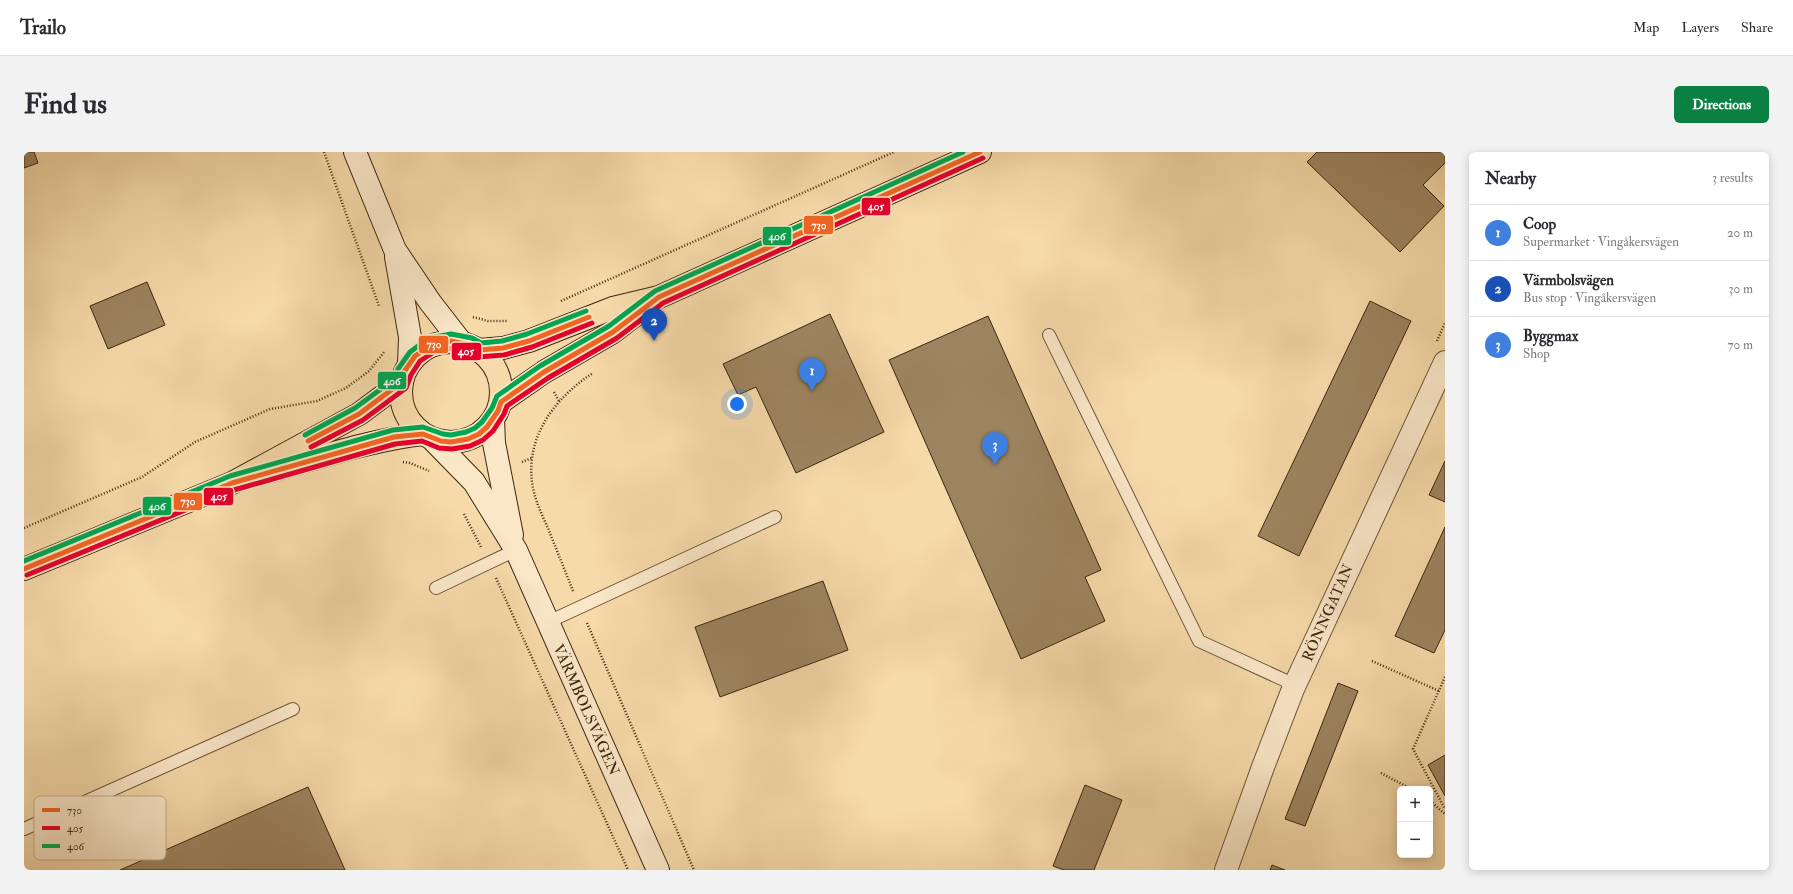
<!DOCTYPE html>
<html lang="en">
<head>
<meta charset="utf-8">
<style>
	:root { --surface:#fff; --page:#f2f2f3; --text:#2b2b33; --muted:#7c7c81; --line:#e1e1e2; --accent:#0b8043 }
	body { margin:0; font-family:"IM FELL Double Pica",serif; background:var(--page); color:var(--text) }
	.controls { position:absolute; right:12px; bottom:12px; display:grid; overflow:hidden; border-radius:6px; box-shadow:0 2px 10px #0003 }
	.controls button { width:36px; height:36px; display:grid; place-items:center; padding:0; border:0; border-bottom:1px solid var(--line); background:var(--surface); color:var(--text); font:20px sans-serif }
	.you { position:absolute; left:713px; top:252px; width:14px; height:14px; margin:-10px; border:3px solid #fff; border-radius:50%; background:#1a73e8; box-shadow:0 0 0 6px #1a73e833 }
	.badge { display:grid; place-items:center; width:26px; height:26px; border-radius:50%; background:var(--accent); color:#fff; font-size:13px; font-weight:700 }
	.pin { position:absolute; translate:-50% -33px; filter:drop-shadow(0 1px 2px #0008) }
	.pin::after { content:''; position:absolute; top:21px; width:14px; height:12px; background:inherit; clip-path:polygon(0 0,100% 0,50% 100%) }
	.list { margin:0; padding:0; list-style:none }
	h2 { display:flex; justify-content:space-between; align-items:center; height:52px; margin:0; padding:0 16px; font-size:17px }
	h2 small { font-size:13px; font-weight:400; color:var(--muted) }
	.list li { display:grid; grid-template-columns:26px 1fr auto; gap:12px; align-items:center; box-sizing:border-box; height:56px; padding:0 16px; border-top:1px solid var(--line) }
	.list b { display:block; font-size:15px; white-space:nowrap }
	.list p { margin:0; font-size:13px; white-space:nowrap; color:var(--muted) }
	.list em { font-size:13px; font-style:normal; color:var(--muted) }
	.map { position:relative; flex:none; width:1421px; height:718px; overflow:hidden; border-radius:6px }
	header { display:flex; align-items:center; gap:24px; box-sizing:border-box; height:56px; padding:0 20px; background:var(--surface); border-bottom:1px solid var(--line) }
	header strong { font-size:19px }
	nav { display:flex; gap:22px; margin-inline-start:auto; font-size:14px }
	.intro { display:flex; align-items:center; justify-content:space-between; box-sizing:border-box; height:96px; padding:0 24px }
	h1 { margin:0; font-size:28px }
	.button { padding:10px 18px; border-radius:6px; background:var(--accent); color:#fff; font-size:14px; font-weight:700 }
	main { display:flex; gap:24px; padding:0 24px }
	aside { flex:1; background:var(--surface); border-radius:6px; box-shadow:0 2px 10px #0003 }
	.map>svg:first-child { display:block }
	.building { fill:#9d8460; stroke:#3c260f }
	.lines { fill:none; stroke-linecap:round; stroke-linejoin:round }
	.lane-casing { stroke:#6b5336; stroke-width:14 }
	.street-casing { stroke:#6b5336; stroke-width:24 }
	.secondary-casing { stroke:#3c260f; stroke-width:24 }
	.primary-casing { stroke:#3c260f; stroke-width:24 }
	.path { stroke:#3c260f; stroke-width:2.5; stroke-dasharray:1 2; stroke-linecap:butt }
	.lane { stroke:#fae7c8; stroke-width:12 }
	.street { stroke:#fae7c8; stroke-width:22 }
	.secondary { stroke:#fae7c8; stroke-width:22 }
	.primary { stroke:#f7daaa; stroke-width:22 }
	.bus-1-casing { stroke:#fae7c8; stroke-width:8 }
	.bus-2-casing { stroke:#fae7c8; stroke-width:8 }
	.bus-3-casing { stroke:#fae7c8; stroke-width:8 }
	.bus-1 { stroke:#f26522; stroke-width:5 }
	.bus-2 { stroke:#e4002b; stroke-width:5 }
	.bus-3 { stroke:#00a651; stroke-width:5 }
	.labels { text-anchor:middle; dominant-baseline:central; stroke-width:4; stroke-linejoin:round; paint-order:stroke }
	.street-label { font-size:15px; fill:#3c260f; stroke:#fae7c8 }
	.key { fill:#fae7c8; stroke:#c1ad90; stroke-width:1 }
	.key-label { font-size:11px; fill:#3c260f }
	.line-badge { stroke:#fae7c8; stroke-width:1.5 }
	.badge-label { font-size:11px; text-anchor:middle; font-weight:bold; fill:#fff }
</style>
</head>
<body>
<header>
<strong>Trailo</strong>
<nav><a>Map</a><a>Layers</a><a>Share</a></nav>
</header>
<div class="intro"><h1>Find us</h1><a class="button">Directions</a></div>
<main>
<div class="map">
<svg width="1421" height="718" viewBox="0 0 1421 718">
	<rect width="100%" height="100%" fill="#f7daaa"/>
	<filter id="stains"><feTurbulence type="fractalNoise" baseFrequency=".005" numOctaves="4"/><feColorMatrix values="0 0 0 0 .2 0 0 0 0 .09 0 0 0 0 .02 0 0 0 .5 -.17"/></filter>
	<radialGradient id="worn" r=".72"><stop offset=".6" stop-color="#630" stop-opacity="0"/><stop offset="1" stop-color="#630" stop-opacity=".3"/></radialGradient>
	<g class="building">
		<polygon points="0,0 10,0 14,11 0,16"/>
		<polygon points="1293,0 1421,0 1421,11 1399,33 1420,54 1376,100 1283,10"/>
		<polygon points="123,130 141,173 84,197 66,154"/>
		<polygon points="1346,149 1387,169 1275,404 1234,384"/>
		<polygon points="806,162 860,280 772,321 732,235 714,243 699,212"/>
		<polygon points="964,164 1077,418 1061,425 1081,469 997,507 865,208"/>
		<polygon points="1421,309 1421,350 1405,343"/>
		<polygon points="1421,375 1421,478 1410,501 1371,484"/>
		<polygon points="799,429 824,498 696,545 671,475"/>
		<polygon points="1314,531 1334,539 1281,674 1261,667"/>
		<polygon points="1421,603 1421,644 1404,613"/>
		<polygon points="1061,633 1098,648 1070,718 1040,718 1029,714"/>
		<polygon points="284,635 321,718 96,718"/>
		<polygon points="1248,713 1261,718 1246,718"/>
	</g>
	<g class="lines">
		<defs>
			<g id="lane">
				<polyline points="1025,183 1175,489 1271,533"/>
				<polyline points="412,436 492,398"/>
				<polyline points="524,470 751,365"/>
				<polyline points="0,677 269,557"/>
			</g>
			<polyline id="street" points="1202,718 1239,615 1269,537 1421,210"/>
			<g id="secondary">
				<polyline points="331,0 371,98 406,150 437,190"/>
				<polyline points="372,105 386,185 385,212"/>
				<polyline points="469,268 470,291 488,383"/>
				<polyline points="408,287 450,330 492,398 634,718"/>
			</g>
			<g id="primary">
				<circle cx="427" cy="240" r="50"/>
				<polyline points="455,198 479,196 505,189 589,156 635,145 956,0"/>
				<polyline points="477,250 520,220 589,180 628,150"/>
				<path d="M247,319C297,305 347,288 399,282"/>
				<polyline points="0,417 208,331 335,262 378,230"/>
			</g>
		</defs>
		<use href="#lane" class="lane-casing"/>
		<use href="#street" class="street-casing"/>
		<use href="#secondary" class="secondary-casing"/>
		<use href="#primary" class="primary-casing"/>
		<g class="path">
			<polyline points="300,0 355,154"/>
			<polyline points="537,149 870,0"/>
			<polyline points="449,165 464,169 483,169"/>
			<polyline points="1413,189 1421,171"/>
			<polyline points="530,240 535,249"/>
			<polyline points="379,310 386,311 405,319"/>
			<polyline points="498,310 508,306"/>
			<polyline points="440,362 457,395"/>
			<polyline points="0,376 118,325 171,290 246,257 293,249 322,236 345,219 361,199"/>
			<polyline points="472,426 604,718"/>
			<path d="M549,439C541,418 532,397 524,376C517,361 510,346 508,330C502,283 532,245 569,221"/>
			<polyline points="563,471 670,718"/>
			<polyline points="1348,509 1415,539"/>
			<polyline points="1421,525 1389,597 1421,657"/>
			<polyline points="1357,621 1387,637"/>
			<polyline points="1406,649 1421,662"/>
		</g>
		<use href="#lane" class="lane"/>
		<use href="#street" class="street"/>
		<use href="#secondary" class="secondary"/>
		<use href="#primary" class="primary"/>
		<defs>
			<g id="bus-1">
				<polyline points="284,289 335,262 378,230 380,220 391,204 407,193 427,189 446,193 455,198 479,196 505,189 565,165"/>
				<polyline points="0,417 208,331 370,285 399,282 417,289 427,290 444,287 455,282 463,275 474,259 477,250 520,220 589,180 635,145 956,0"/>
			</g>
			<g id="bus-2">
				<polyline points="287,295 339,268 382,236 387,223 396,209 410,200 427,196 444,200 454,205 480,203 508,195 568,171"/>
				<polyline points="3,423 210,338 371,292 398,289 415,296 428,297 446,294 459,288 469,279 480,262 483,254 524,226 593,186 639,151 959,6"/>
			</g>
			<g id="bus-3">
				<polyline points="281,283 331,256 372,226 374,217 386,200 405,186 427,182 448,186 457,191 478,189 503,182 562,159"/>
				<polyline points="0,409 206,324 369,278 399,275 419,282 427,283 442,280 451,276 458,270 468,256 473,244 516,214 585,174 631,139 939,0"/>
			</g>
		</defs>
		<use href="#bus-1" class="bus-1-casing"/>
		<use href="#bus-2" class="bus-2-casing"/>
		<use href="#bus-3" class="bus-3-casing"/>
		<use href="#bus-1" class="bus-1"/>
		<use href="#bus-2" class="bus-2"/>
		<use href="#bus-3" class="bus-3"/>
	</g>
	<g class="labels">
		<g class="street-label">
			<text transform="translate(1304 461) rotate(-66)">RÖNNGATAN</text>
			<text transform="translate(562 558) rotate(66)">VÄRMBOLSVÄGEN</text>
		</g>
	</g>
	<rect x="10" y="644" width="132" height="64" rx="6" class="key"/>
	<rect x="18" y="656" width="18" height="4" fill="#f26522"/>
	<rect x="18" y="674" width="18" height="4" fill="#e4002b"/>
	<rect x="18" y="692" width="18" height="4" fill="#00a651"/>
	<g class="key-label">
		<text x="43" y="662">730</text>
		<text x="43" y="680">405</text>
		<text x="43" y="698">406</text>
	</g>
	<g class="line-badge">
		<rect x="837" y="45" width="30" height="19" rx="4" fill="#e4002b"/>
		<rect x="779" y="63" width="31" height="20" rx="4" fill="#f26522"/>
		<rect x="738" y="74" width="30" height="20" rx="4" fill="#00a651"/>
		<rect x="394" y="183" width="31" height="19" rx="4" fill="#f26522"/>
		<rect x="427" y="190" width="31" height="19" rx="4" fill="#e4002b"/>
		<rect x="353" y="219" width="30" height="19" rx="4" fill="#00a651"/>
		<rect x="179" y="335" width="31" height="19" rx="4" fill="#e4002b"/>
		<rect x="149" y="340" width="30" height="19" rx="4" fill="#f26522"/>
		<rect x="118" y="344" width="30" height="20" rx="4" fill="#00a651"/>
	</g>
	<g class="badge-label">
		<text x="852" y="58">405</text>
		<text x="795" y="77">730</text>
		<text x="753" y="88">406</text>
		<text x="410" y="196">730</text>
		<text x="442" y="203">405</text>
		<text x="368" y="233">406</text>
		<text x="195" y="348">405</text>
		<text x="164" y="353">730</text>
		<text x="133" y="358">406</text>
	</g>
	<rect width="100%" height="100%" filter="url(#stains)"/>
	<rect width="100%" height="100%" fill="url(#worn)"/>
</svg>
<div class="controls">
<button>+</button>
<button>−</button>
</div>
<div class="you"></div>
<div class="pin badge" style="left:788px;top:239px;background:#3f7fe0">1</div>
<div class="pin badge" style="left:630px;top:189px;background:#1a4fb4">2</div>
<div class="pin badge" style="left:971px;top:313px;background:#3f7fe0">3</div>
</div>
<aside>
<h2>Nearby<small>3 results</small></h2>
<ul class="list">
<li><span class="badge" style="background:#3f7fe0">1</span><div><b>Coop</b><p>Supermarket · Vingåkersvägen</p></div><em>20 m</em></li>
<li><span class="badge" style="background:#1a4fb4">2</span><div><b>Värmbolsvägen</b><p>Bus stop · Vingåkersvägen</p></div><em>30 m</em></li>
<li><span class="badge" style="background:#3f7fe0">3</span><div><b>Byggmax</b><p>Shop</p></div><em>70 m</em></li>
</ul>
</aside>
</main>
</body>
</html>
